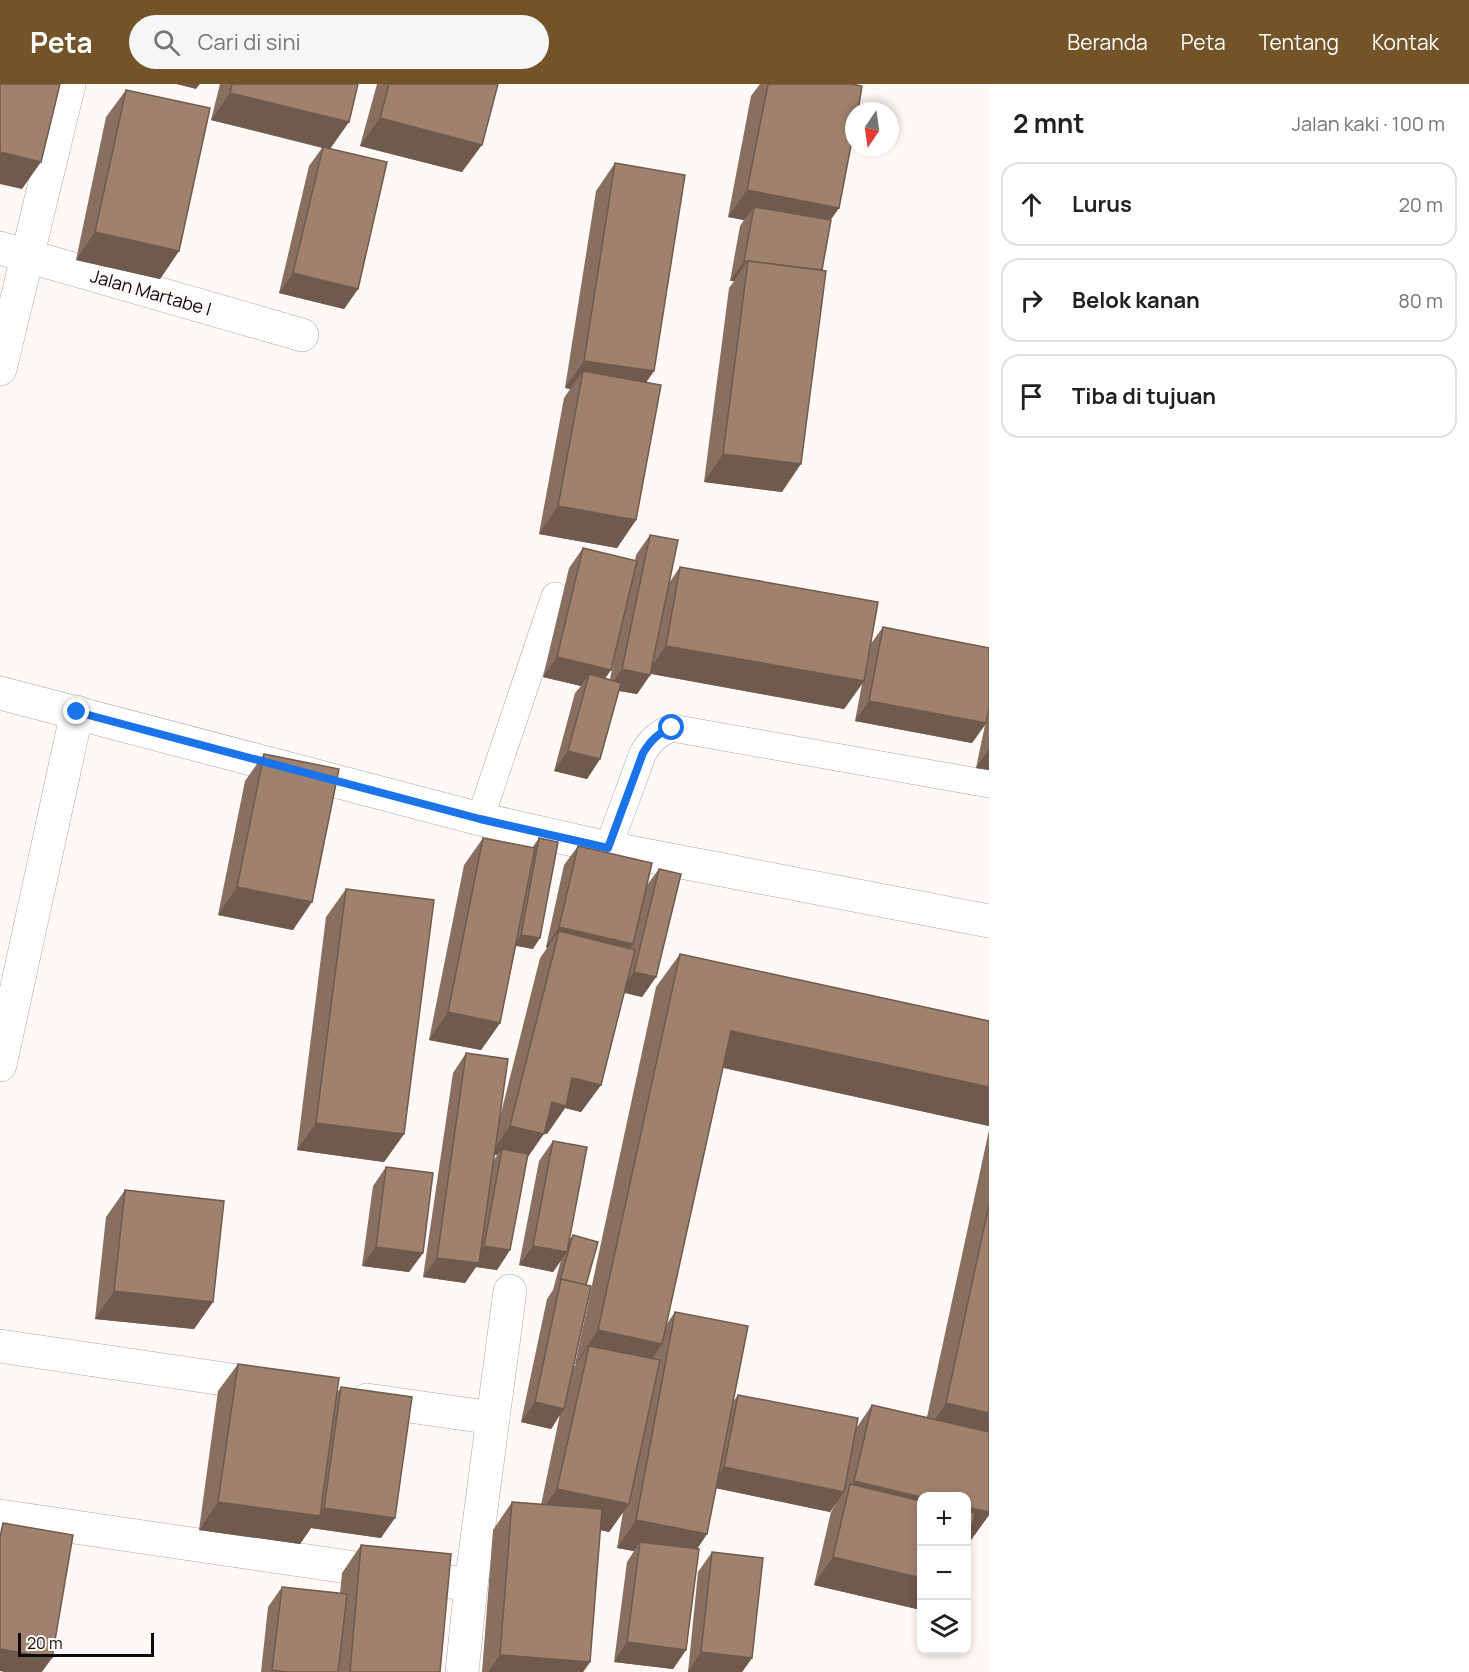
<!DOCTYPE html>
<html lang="id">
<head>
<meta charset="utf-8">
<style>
	:root { --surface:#fff; --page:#f6f6f6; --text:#202124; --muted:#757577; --line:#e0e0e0; --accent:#735429 }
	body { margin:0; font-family:Manrope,sans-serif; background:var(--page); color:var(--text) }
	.controls { position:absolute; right:18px; bottom:18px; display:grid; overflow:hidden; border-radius:12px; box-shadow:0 3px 9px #0003 }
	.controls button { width:54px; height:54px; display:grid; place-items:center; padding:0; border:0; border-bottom:2px solid var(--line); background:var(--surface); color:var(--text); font:30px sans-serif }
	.compass { position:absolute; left:845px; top:18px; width:54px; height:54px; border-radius:50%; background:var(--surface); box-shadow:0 3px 9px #0003; rotate:193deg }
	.scale { position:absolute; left:18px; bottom:15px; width:136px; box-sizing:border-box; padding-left:6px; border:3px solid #0e0a09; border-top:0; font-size:16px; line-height:21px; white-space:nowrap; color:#0e0a09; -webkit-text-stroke:4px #fef9f7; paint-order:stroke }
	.stop { position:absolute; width:18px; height:18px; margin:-14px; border:4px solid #1a73e8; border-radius:50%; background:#fff }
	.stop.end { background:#1a73e8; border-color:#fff; box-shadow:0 2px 6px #0008 }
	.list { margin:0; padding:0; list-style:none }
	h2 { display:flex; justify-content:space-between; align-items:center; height:78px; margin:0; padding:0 24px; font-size:26px }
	h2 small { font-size:20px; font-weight:400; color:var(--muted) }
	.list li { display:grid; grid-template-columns:39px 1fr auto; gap:18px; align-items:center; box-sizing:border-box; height:84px; margin:0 12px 12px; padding:0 12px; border:2px solid var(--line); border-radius:18px }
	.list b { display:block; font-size:22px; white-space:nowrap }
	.list em { font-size:20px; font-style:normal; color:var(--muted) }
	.icon { flex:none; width:33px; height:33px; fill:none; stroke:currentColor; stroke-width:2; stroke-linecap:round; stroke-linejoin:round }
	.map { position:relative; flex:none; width:989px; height:1588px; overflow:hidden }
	header { display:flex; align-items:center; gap:36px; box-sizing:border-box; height:84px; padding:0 30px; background:var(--accent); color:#fff }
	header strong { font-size:28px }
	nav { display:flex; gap:33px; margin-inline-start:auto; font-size:21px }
	.search { width:420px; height:54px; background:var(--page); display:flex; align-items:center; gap:15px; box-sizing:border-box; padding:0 21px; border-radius:33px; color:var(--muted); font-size:22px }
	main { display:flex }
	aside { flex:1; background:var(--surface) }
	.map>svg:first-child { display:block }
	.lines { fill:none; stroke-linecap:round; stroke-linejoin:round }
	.lane-casing { stroke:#b1a59f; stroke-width:28 }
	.street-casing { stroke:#b1a59f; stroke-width:34 }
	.lane { stroke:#fff; stroke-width:27 }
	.street { stroke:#fff; stroke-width:33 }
	.wall { fill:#896f5f; fill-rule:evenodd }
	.shaded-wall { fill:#6f5a4d }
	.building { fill:#9f816e; stroke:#6f5a4d; stroke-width:1.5 }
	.route { stroke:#1a73e8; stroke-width:8 }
	.labels { text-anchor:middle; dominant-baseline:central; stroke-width:5; stroke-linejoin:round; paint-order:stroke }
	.street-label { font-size:18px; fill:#0e0a09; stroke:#fef9f7 }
</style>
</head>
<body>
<header>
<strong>Peta</strong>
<div class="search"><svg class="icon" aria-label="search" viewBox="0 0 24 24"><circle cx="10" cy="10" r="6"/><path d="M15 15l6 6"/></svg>Cari di sini</div>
<nav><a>Beranda</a><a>Peta</a><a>Tentang</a><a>Kontak</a></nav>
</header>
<main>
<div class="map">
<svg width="989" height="1588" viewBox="0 0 989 1588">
	<rect width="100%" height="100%" fill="#fef9f7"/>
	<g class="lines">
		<defs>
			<g id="lane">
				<polyline points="480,735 555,512"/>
				<path d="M608,764L643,669C651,656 658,649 672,644L989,700"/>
			</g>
			<g id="street">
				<polyline points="0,164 302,251"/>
				<polyline points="0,285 69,0"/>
				<polyline points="0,609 480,735 608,764 989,837"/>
				<polyline points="0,981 77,628"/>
				<polyline points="0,1262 271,1302"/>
				<polyline points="367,1316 493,1334 510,1207"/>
				<polyline points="0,1432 471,1501 493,1334"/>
				<polyline points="462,1588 471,1501"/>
			</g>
		</defs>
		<use href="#lane" class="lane-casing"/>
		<use href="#street" class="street-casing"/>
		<use href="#lane" class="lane"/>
		<use href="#street" class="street"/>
	</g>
	<g class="wall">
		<polygon points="220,0 358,0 349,38 330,64 358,205 344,225 279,209 309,82 322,64 211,36"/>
		<polygon points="377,0 498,0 462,88 360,62"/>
		<polygon points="760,0 852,0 839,124 830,136 782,408 704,398 729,204 734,197 730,197 740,142 744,136 728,133 751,12"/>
		<polygon points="126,6 179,167 160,195 76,176 106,33"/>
		<polygon points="615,79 654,287 646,298 636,436 617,464 539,450 564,314 570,305 565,304 596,107"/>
		<path d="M650,451L669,499L680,483L870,561L883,543L989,564V686L976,684L985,641L972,659L855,637L862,600L844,625L651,590L637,610L619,607L600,675L587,695L554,687L575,609L581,602L543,593L569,484L583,464L635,477L636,471ZM620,546L610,595L605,594L611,586Z"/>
		<polygon points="264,670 293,846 218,831 245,697"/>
		<polygon points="483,754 532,764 539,754 533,865 516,862 500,939 481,966 429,956 464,781"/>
		<path d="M578,762L647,801L659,785L656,893L642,913L624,908L601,1001L581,1028L565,1024L547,1050L544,1049L527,1074L510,1166L497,1186L476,1183L465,1199L423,1193L453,989L466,969L499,1037L540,874L547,864L546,863L564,781ZM494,1071H497L493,1078Z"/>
		<polygon points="346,805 404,1050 384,1078 297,1066 326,833"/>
		<polygon points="680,870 989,937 989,1042 723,984 666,1241 675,1228 733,1318 738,1311 857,1343 872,1321 927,1333 989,1046 989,1431 971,1456 921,1413 921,1526 814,1501 831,1428 837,1418 830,1428 716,1404 707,1450 697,1465 686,1566 673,1585 614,1578 627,1478 634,1467 617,1464 623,1428 609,1448 600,1446 590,1578 583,1588 482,1588 493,1446 512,1418 541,1421 560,1330 551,1345 521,1338 547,1215 553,1206 561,1176 553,1188 519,1181 539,1077 553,1057 569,1156 573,1151 586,1201 573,1284 576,1280 575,1280 656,903"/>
		<polygon points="386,1083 423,1169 409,1188 362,1182 373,1102"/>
		<polygon points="125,1106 213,1218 194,1245 95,1235 106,1133"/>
		<polygon points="238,1280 337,1309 341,1303 381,1454 311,1444 300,1460 199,1446 218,1307"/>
		<polygon points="361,1461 440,1588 261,1588 268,1523 282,1503 340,1510 342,1489"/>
		<polygon points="712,1468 752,1574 742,1588 688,1588 698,1488"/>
	</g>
	<g class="shaded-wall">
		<polygon points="176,0 200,0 196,5"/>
		<polygon points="230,9 349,38 330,65 211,36"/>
		<polygon points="380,34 482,61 462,88 360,62"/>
		<polygon points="0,68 41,78 22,105 0,100"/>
		<polygon points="747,106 839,124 820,151 754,123 744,136 728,133"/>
		<polygon points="95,148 179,167 160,195 76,176"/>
		<polygon points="744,177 747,178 734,197 730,197"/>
		<polygon points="293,189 358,205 344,225 279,209"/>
		<polygon points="584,277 654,287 635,315 583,287 570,305 565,304"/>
		<polygon points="723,370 801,380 782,408 704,398"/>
		<polygon points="558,422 636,436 617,464 539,450"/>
		<polygon points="666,562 864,597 844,625 647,589"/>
		<polygon points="557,573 611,586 597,606 589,590 581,602 543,593"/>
		<polygon points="622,585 650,591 637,610 608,605"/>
		<polygon points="869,617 986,639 972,659 855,637"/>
		<polygon points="989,665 989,686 976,684"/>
		<polygon points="568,667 600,675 587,695 554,687"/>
		<polygon points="237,803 312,818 293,846 218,831"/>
		<polygon points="559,843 633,860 620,880 559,847 547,864 546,863"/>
		<polygon points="521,851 540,854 533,865 514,861"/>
		<polygon points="634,888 656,893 642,913 620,908"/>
		<polygon points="448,928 500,939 481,966 429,956"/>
		<polygon points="731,947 989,1003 989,1042 707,980"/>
		<polygon points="572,994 601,1001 581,1028 565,1024 547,1050 533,1046 552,1018"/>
		<polygon points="316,1039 404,1050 384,1078 297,1066"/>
		<polygon points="510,1042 544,1050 525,1077 502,1065 497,1071 491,1070"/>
		<polygon points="484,1162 510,1166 497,1186 476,1183 465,1199 423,1193 437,1174 473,1178"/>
		<polygon points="533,1162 567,1168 553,1188 519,1181"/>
		<polygon points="376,1163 423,1169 409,1188 362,1182"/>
		<polygon points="114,1207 213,1218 194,1245 95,1235"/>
		<polygon points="598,1246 662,1260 639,1293 589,1262 576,1280 575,1280"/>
		<polygon points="535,1318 564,1325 551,1345 521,1338"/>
		<polygon points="946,1319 989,1329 989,1367 923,1353"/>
		<polygon points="724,1383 844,1408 830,1428 710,1403"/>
		<polygon points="854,1397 921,1413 921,1445 849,1406"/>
		<polygon points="557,1405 629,1420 609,1448 538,1432"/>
		<polygon points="218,1418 318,1432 324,1424 395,1434 381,1454 311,1444 300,1460 199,1446"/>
		<polygon points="966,1423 989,1428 989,1431 971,1456 966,1455"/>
		<polygon points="636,1436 707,1450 688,1478 640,1458 634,1467 617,1464"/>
		<polygon points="833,1473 921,1494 921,1526 814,1501"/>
		<polygon points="627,1558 686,1566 673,1585 614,1578"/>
		<polygon points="0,1565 52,1574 42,1588 4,1588 0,1587"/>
		<polygon points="701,1568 752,1574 742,1588 688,1588"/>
		<polygon points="500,1571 590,1578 583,1588 488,1588"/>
	</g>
	<g class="building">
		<polygon points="0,0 60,0 41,78 0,68"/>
		<polygon points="232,0 358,0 349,38 230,9"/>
		<polygon points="389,0 498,0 482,61 380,34"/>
		<polygon points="768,0 852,0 862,2 858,27 854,27 854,46 839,124 747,106"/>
		<polygon points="126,6 210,24 179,167 95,148"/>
		<polygon points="323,63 387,78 358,205 293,189"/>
		<polygon points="615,79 685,91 654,287 584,277"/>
		<polygon points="754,123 831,136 822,186 748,177 748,178 744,177"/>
		<polygon points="748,177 826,187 801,380 723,370"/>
		<polygon points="583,287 661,301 636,436 558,422"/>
		<polygon points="650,451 678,456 650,591 622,585"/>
		<polygon points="583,464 637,477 611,586 557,573"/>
		<polygon points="680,483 878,518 864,597 666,562"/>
		<polygon points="883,543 989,564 989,624 986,639 869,617"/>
		<polygon points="589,590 621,599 600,675 568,667"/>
		<polygon points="264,670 339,685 312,818 237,803"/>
		<polygon points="483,754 535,764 500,939 448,928"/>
		<polygon points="539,754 558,758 540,854 521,851"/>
		<polygon points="578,762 652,779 633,860 559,843"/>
		<polygon points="659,785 681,790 656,893 634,888"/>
		<polygon points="346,805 434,816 404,1050 316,1039"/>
		<polygon points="559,847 635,866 601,1001 572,994 566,1022 552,1018 544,1050 510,1042"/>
		<polygon points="680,870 989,937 989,1003 731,947 662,1260 598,1246"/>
		<polygon points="466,969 508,975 479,1179 437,1174"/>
		<polygon points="553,1057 587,1063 567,1168 533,1162"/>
		<polygon points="502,1065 528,1070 510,1166 484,1162"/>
		<polygon points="386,1083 433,1089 423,1169 376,1163"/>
		<polygon points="125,1106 224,1117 213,1218 114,1207"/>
		<polygon points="989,1121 989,1329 946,1319"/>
		<polygon points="573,1151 598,1158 586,1201 561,1195 560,1196"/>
		<polygon points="561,1195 591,1202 564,1325 535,1318"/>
		<polygon points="675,1228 748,1242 707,1450 636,1436"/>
		<polygon points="589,1262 660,1276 629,1420 557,1405"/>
		<polygon points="238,1280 339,1294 320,1432 218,1418"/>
		<polygon points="341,1303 412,1313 395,1434 324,1424"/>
		<polygon points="738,1311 858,1334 844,1408 724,1383"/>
		<polygon points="872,1321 989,1348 989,1428 966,1423 966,1413 921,1413 854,1397"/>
		<polygon points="850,1400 921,1417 921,1494 833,1473"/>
		<polygon points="512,1418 602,1425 590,1578 500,1571"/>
		<polygon points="966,1427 975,1429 966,1466"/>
		<polygon points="3,1439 73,1451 52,1574 0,1565 0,1453"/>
		<polygon points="640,1458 699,1465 686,1566 627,1558"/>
		<polygon points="361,1461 451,1470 440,1588 350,1588"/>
		<polygon points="712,1468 763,1474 752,1574 701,1568"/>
		<polygon points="282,1503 347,1510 338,1588 286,1588 272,1586"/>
	</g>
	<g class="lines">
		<path class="route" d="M77,628L480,735L608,764L643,669C651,656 658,649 672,644"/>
	</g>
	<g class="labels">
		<g class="street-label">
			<text transform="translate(151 208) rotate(16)">Jalan Martabe I</text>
		</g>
	</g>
</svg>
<div class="controls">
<button>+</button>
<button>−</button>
<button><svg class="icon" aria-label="layers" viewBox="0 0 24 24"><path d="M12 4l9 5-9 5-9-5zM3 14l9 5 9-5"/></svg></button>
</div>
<svg class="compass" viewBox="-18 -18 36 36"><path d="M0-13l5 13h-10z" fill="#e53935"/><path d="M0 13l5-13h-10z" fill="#757577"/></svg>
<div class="scale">20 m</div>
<div class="stop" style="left:672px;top:644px"></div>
<div class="stop end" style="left:77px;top:628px"></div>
</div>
<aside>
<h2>2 mnt<small>Jalan kaki · 100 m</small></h2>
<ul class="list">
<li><svg class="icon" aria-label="ahead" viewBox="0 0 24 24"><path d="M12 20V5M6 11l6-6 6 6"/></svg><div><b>Lurus</b></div><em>20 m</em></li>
<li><svg class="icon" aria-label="right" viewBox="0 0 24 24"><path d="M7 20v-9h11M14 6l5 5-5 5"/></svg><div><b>Belok kanan</b></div><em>80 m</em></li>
<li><svg class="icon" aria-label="arrive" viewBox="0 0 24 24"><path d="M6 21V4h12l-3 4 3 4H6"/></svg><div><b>Tiba di tujuan</b></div></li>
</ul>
</aside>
</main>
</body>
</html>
